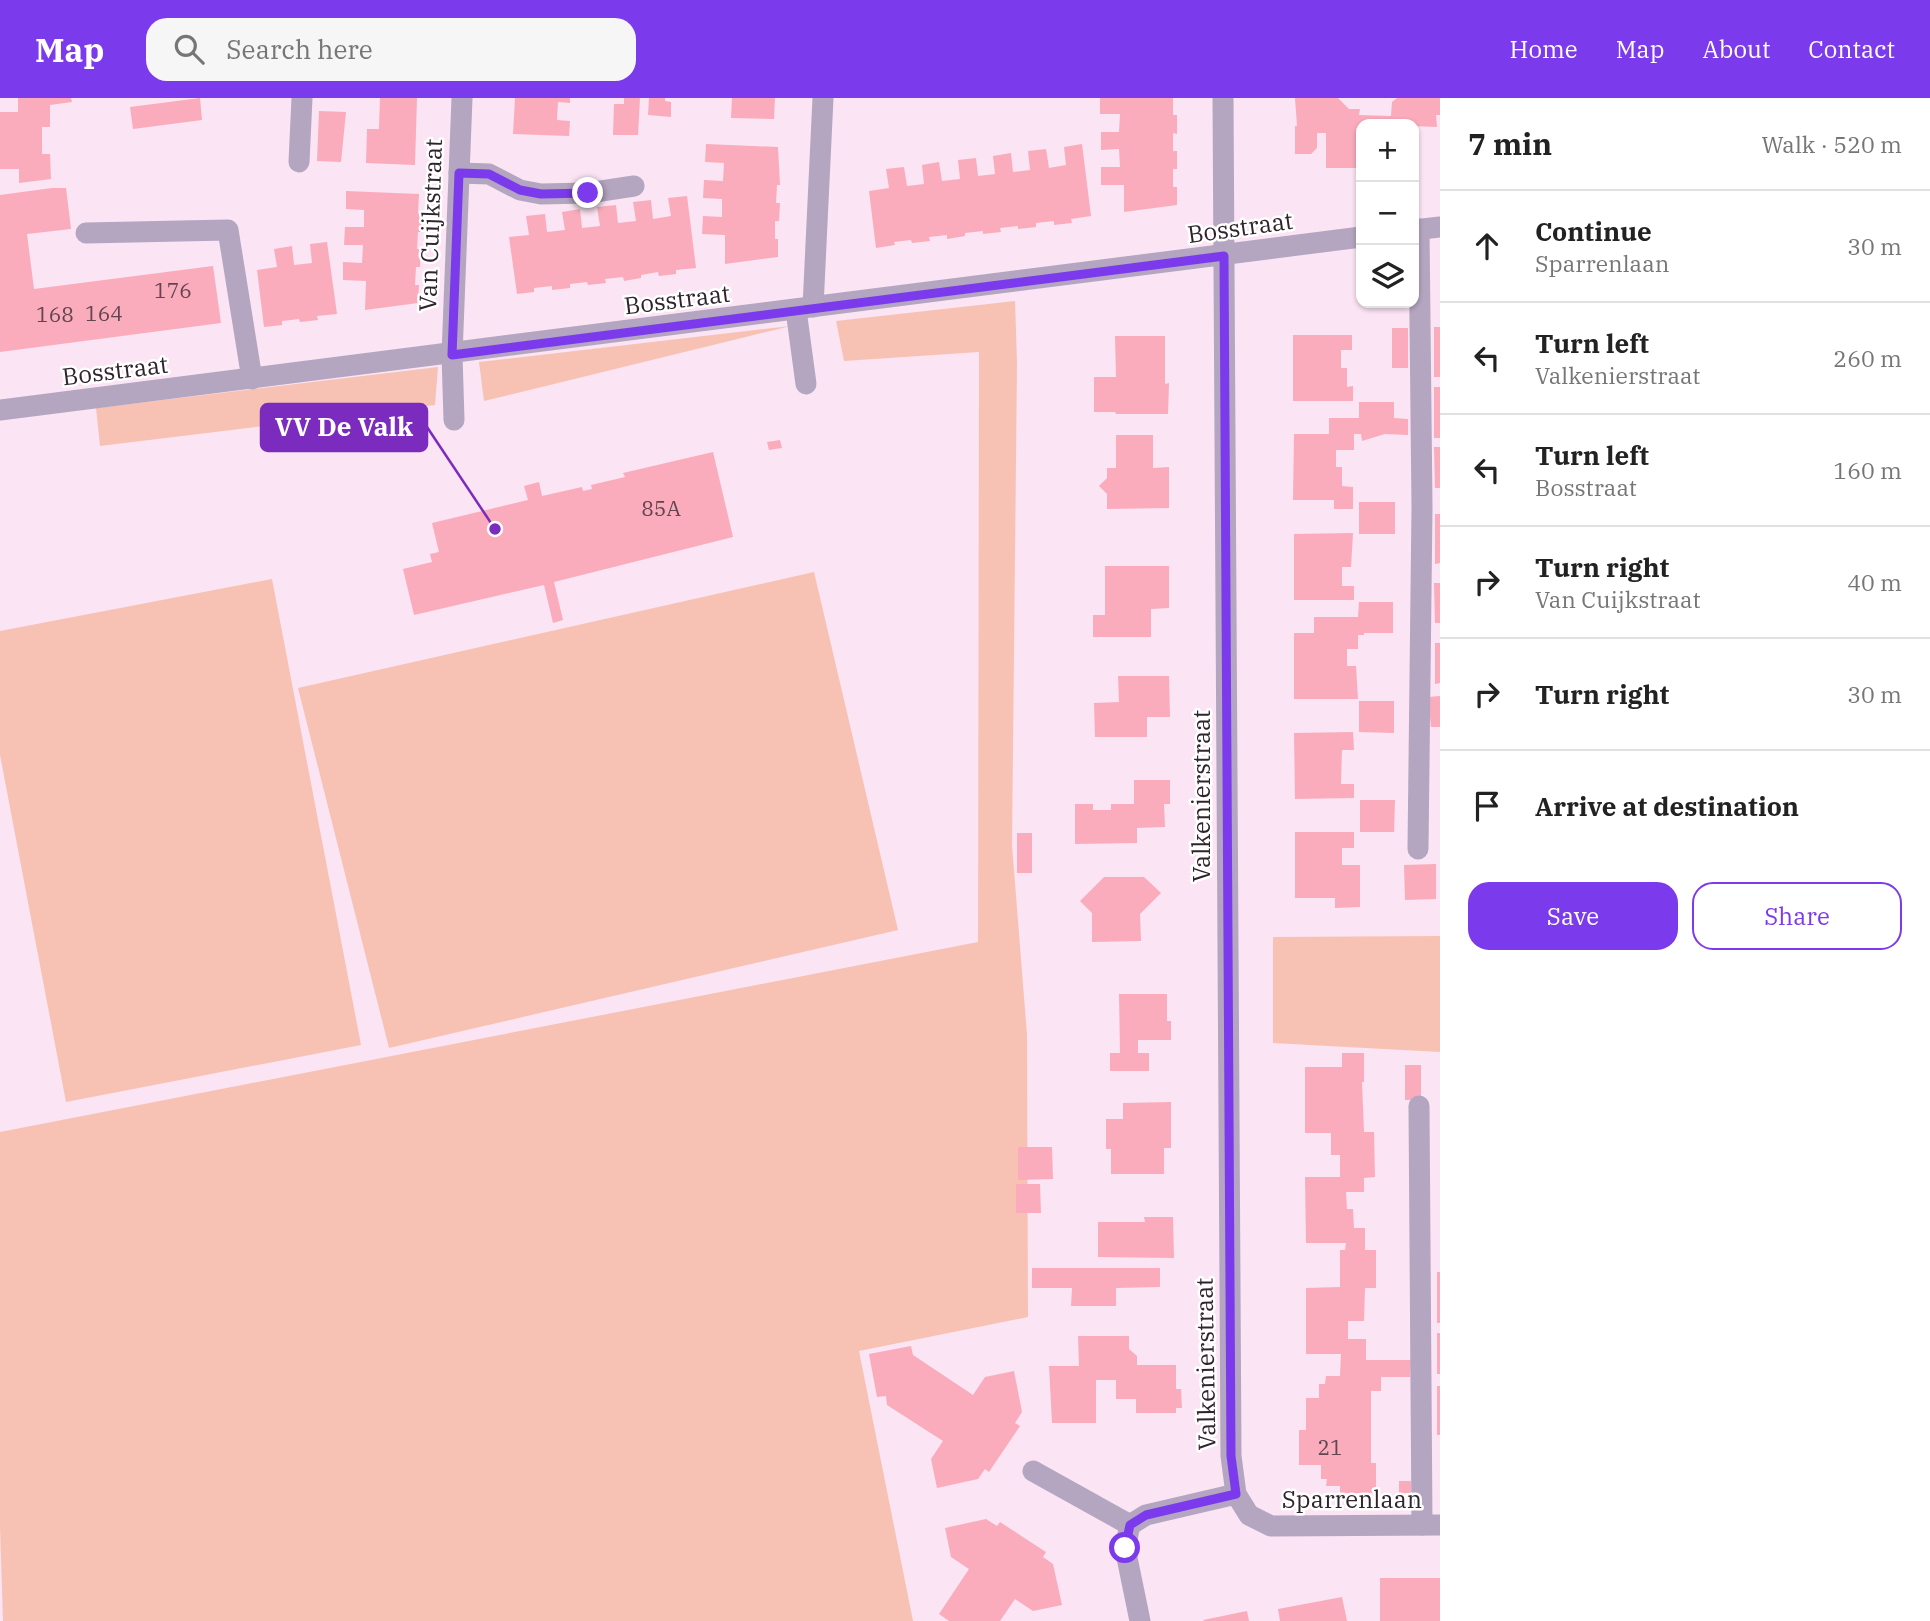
<!DOCTYPE html>
<html lang="en">
<head>
<meta charset="utf-8">
<style>
	:root { --surface:#fff; --page:#f6f6f6; --text:#222; --muted:#767676; --line:#e0e0e0; --accent:#7c3aed }
	body { margin:0; font-family:"IBM Plex Serif",serif; background:var(--page); color:var(--text) }
	.controls { position:absolute; right:21px; top:21px; display:grid; overflow:hidden; border-radius:14px; box-shadow:0 2px 5px #0004 }
	.controls button { width:63px; height:63px; display:grid; place-items:center; padding:0; border:0; border-bottom:2px solid var(--line); background:var(--surface); color:var(--text); font:35px sans-serif }
	.stop { position:absolute; width:21px; height:21px; margin:-16px; border:5px solid #7c3aed; border-radius:50%; background:#fff }
	.stop.end { background:#7c3aed; border-color:#fff; box-shadow:0 2px 7px #0008 }
	.list { margin:0; padding:0; list-style:none }
	h2 { display:flex; justify-content:space-between; align-items:center; height:91px; margin:0; padding:0 28px; font-size:30px }
	h2 small { font-size:23px; font-weight:400; color:var(--muted) }
	.list li { display:grid; grid-template-columns:46px 1fr auto; gap:21px; align-items:center; box-sizing:border-box; height:112px; padding:0 28px; border-top:2px solid var(--line) }
	.list b { display:block; font-size:26px; white-space:nowrap }
	.list p { margin:0; font-size:23px; white-space:nowrap; color:var(--muted) }
	.list em { font-size:23px; font-style:normal; color:var(--muted) }
	.actions { display:flex; gap:14px; padding:21px 28px }
	.actions a { flex:1; padding:16px 0; border:2px solid var(--accent); border-radius:21px; text-align:center; font-size:24px; color:var(--accent) }
	.actions .main { background:var(--accent); color:#fff }
	.icon { flex:none; width:38px; height:38px; fill:none; stroke:currentColor; stroke-width:2; stroke-linecap:round; stroke-linejoin:round }
	.map { position:relative; flex:none; width:1440px; height:1523px; overflow:hidden }
	header { display:flex; align-items:center; gap:42px; box-sizing:border-box; height:98px; padding:0 35px; background:var(--accent); color:#fff }
	header strong { font-size:33px }
	nav { display:flex; gap:38px; margin-inline-start:auto; font-size:24px }
	.search { width:490px; height:63px; background:var(--page); display:flex; align-items:center; gap:18px; box-sizing:border-box; padding:0 24px; border-radius:21px; color:var(--muted); font-size:26px }
	main { display:flex }
	aside { flex:1; background:var(--surface) }
	.map>svg:first-child { display:block }
	.green { fill:#f7c2b4 }
	.building { fill:#faacbc }
	.lines { fill:none; stroke-linecap:round; stroke-linejoin:round }
	.minor { stroke:#b4a5c0; stroke-width:21 }
	.route { stroke:#7c3aed; stroke-width:9 }
	.labels { text-anchor:middle; dominant-baseline:central; stroke-width:5; stroke-linejoin:round; paint-order:stroke }
	.number-label { font-size:21px; fill:#62464f }
	.street-label { font-size:24px; fill:#2f242b; stroke:#fff }
	.leader { fill:none; stroke:#7b2cbf; stroke-width:2.5 }
	.callout-dot { fill:#7b2cbf; stroke:#fff; stroke-width:2.5 }
	.callout { fill:#7b2cbf; stroke:#7b2cbf; stroke-width:2.5 }
	.callout-label { font-size:26px; text-anchor:middle; font-weight:bold; fill:#fff }
</style>
</head>
<body>
<header>
<strong>Map</strong>
<div class="search"><svg class="icon" aria-label="search" viewBox="0 0 24 24"><circle cx="10" cy="10" r="6"/><path d="M15 15l6 6"/></svg>Search here</div>
<nav><a>Home</a><a>Map</a><a>About</a><a>Contact</a></nav>
</header>
<main>
<div class="map">
<svg width="1440" height="1523" viewBox="0 0 1440 1523">
	<rect width="100%" height="100%" fill="#fbe4f3"/>
	<g class="green">
		<polygon points="1015,203 1017,265 1012,747 1027,937 1028,1219 859,1253 913,1523 3,1523 0,1429 0,1034 978,844 979,254 844,263 836,223"/>
		<polygon points="791,228 484,303 479,264"/>
		<polygon points="438,269 435,307 100,348 96,310"/>
		<polygon points="814,474 898,832 389,950 298,590"/>
		<polygon points="272,481 361,947 66,1004 0,657 0,533"/>
		<polygon points="1440,838 1440,954 1273,945 1273,839"/>
	</g>
	<g class="building">
		<polygon points="18,0 71,0 72,4 50,7 50,29 42,29 42,56 50,56 51,81 19,85 19,71 0,71 0,14 18,14"/>
		<polygon points="200,0 202,22 133,31 130,9"/>
		<polygon points="380,0 417,0 415,67 366,65 367,31 379,31"/>
		<polygon points="515,0 570,0 570,5 558,4 557,22 570,23 569,38 513,36"/>
		<polygon points="624,0 640,0 638,37 613,37 614,6 624,6"/>
		<polygon points="649,0 665,0 665,3 671,4 671,19 648,17"/>
		<polygon points="732,0 775,0 774,21 731,20"/>
		<polygon points="1100,0 1173,0 1173,17 1177,17 1177,36 1173,35 1173,53 1177,53 1177,71 1173,71 1173,89 1177,89 1177,107 1124,114 1124,87 1101,87 1101,69 1120,69 1119,51 1101,52 1101,34 1119,34 1120,16 1100,16"/>
		<polygon points="1295,0 1338,0 1349,11 1360,11 1359,17 1391,18 1392,4 1397,0 1440,0 1440,17 1436,17 1437,29 1361,26 1361,70 1326,70 1326,35 1317,35 1317,50 1311,56 1295,56 1295,28 1297,28"/>
		<polygon points="319,13 346,14 341,64 317,63"/>
		<polygon points="706,46 778,49 780,87 777,87 776,105 780,105 779,123 775,123 775,141 778,141 778,159 725,166 725,137 702,136 703,118 722,119 722,101 703,100 704,82 723,83 724,65 705,64"/>
		<polygon points="1082,46 1091,118 1071,121 1072,125 1054,127 1054,123 1036,125 1036,129 1018,131 1018,128 1000,130 1001,134 983,136 983,133 965,135 965,138 947,141 947,137 929,139 930,143 912,145 911,142 894,144 895,147 876,150 869,93 889,90 886,71 904,69 907,88 924,86 922,67 939,64 942,83 960,81 958,62 976,60 978,78 995,76 993,58 1011,55 1013,74 1030,72 1028,53 1046,51 1049,70 1066,67 1064,49"/>
		<polygon points="52,90 66,90 71,131 27,136 34,191 213,168 221,225 0,254 0,97"/>
		<polygon points="346,93 419,96 418,115 422,116 421,134 418,134 417,151 421,151 420,169 416,169 415,187 419,187 418,205 365,212 366,183 343,182 343,164 362,165 363,147 344,147 345,129 364,129 364,112 346,111"/>
		<polygon points="687,98 696,170 676,172 676,176 659,178 658,174 641,177 641,180 624,183 623,179 605,181 606,185 588,187 587,184 570,186 570,190 552,192 552,188 534,190 534,194 517,196 509,139 529,137 526,118 545,116 547,134 565,132 562,114 580,111 582,130 600,128 597,109 616,107 618,125 636,123 633,104 651,102 653,121 671,118 668,100"/>
		<polygon points="327,144 337,216 317,218 318,222 300,224 299,221 282,223 282,227 264,229 257,172 277,169 274,151 292,148 294,167 312,165 310,146"/>
		<rect x="1434" y="229" width="6" height="50"/>
		<rect x="1392" y="230" width="16" height="40"/>
		<polygon points="1293,237 1352,237 1352,252 1341,252 1341,270 1347,270 1347,289 1353,288 1353,303 1293,303"/>
		<polygon points="1115,238 1165,238 1165,286 1169,285 1168,316 1116,316 1115,314 1094,314 1094,279 1116,279"/>
		<rect x="1434" y="289" width="6" height="51"/>
		<polygon points="1359,304 1394,304 1394,320 1408,321 1408,337 1385,336 1362,343 1361,336 1354,336 1354,352 1336,352 1336,369 1342,369 1342,388 1353,389 1353,411 1334,411 1334,402 1293,402 1294,336 1329,336 1329,320 1359,320"/>
		<polygon points="1116,337 1153,337 1153,370 1169,369 1169,410 1107,411 1107,396 1099,388 1107,380 1107,370 1116,370"/>
		<polygon points="780,342 782,350 769,352 767,344"/>
		<polygon points="1434,349 1440,349 1440,390 1435,390"/>
		<polygon points="713,354 733,439 554,484 563,522 553,525 544,487 414,517 403,471 432,464 430,456 439,454 432,425 528,402 524,388 539,384 542,398 582,389 583,393 592,391 591,387 625,379 623,375"/>
		<rect x="1359" y="404" width="36" height="32"/>
		<polygon points="1435,416 1440,416 1440,465 1435,466"/>
		<polygon points="1353,435 1351,469 1342,469 1342,488 1354,488 1354,502 1294,502 1294,436"/>
		<polygon points="1105,468 1169,468 1169,510 1151,511 1151,539 1093,539 1093,517 1105,517"/>
		<polygon points="1434,485 1440,485 1440,525 1435,525"/>
		<polygon points="1359,504 1393,504 1393,535 1364,535 1364,537 1358,537 1358,551 1347,551 1347,568 1356,568 1358,601 1294,601 1294,535 1314,535 1314,519 1358,519"/>
		<polygon points="1435,545 1440,545 1440,585 1435,586"/>
		<polygon points="1118,578 1169,578 1170,619 1147,619 1147,639 1095,639 1094,605 1119,604"/>
		<polygon points="1440,598 1440,629 1431,629 1428,599"/>
		<polygon points="1359,603 1394,603 1394,635 1359,634"/>
		<polygon points="1353,634 1354,652 1342,652 1341,686 1354,686 1354,700 1295,701 1294,635"/>
		<polygon points="1134,682 1170,682 1170,706 1164,706 1165,729 1137,730 1137,745 1075,746 1075,706 1093,706 1093,712 1111,712 1111,706 1134,706"/>
		<polygon points="1360,702 1395,702 1394,734 1360,734"/>
		<polygon points="1295,734 1354,734 1354,750 1342,750 1342,767 1360,767 1360,809 1335,810 1335,800 1295,800"/>
		<rect x="1017" y="735" width="15" height="40"/>
		<polygon points="1436,766 1436,801 1405,802 1404,767"/>
		<polygon points="1104,779 1144,779 1161,795 1140,816 1141,843 1092,844 1092,815 1080,803"/>
		<polygon points="1119,896 1167,896 1167,923 1171,923 1171,942 1138,942 1138,955 1149,955 1149,973 1110,973 1110,955 1120,955"/>
		<polygon points="1342,955 1364,955 1364,984 1362,984 1364,1034 1374,1034 1375,1079 1364,1080 1364,1094 1346,1094 1347,1111 1353,1111 1354,1130 1365,1130 1365,1152 1376,1152 1376,1190 1365,1190 1364,1223 1348,1223 1348,1241 1366,1241 1366,1262 1411,1262 1410,1279 1381,1279 1381,1293 1371,1293 1371,1365 1376,1365 1376,1395 1340,1395 1340,1388 1326,1388 1327,1381 1321,1381 1321,1367 1299,1367 1299,1332 1306,1332 1306,1300 1319,1300 1319,1286 1325,1286 1326,1278 1340,1278 1341,1256 1306,1256 1306,1190 1340,1189 1340,1152 1345,1152 1346,1145 1306,1145 1305,1079 1340,1079 1340,1057 1331,1057 1331,1035 1305,1035 1305,969 1342,969"/>
		<rect x="1405" y="967" width="16" height="35"/>
		<polygon points="1171,1004 1171,1050 1164,1050 1164,1076 1111,1076 1111,1051 1106,1051 1106,1021 1123,1021 1123,1005"/>
		<polygon points="1018,1049 1052,1049 1053,1081 1018,1082"/>
		<polygon points="1016,1086 1040,1086 1041,1115 1016,1115"/>
		<polygon points="1144,1119 1173,1119 1174,1160 1098,1159 1098,1124 1145,1124"/>
		<polygon points="1032,1170 1160,1170 1160,1189 1116,1190 1116,1208 1071,1208 1072,1190 1032,1190"/>
		<rect x="1437" y="1174" width="3" height="51"/>
		<rect x="1437" y="1235" width="3" height="41"/>
		<polygon points="1078,1238 1129,1238 1129,1251 1137,1258 1137,1267 1176,1267 1176,1291 1181,1291 1182,1310 1176,1310 1176,1315 1136,1315 1136,1301 1116,1301 1116,1282 1096,1282 1096,1325 1052,1325 1049,1268 1079,1268"/>
		<polygon points="911,1248 913,1257 973,1297 985,1279 1014,1273 1022,1314 1015,1325 1020,1328 989,1374 985,1371 978,1381 937,1390 931,1361 943,1343 887,1307 886,1298 877,1299 869,1256"/>
		<rect x="1437" y="1288" width="3" height="49"/>
		<rect x="1399" y="1383" width="12" height="12"/>
		<polygon points="986,1421 997,1428 1000,1424 1046,1454 1043,1459 1053,1466 1062,1507 1033,1513 1015,1501 1000,1523 949,1523 939,1516 969,1471 951,1459 945,1430"/>
		<rect x="1380" y="1480" width="60" height="43"/>
		<polygon points="1342,1499 1347,1523 1280,1523 1278,1511"/>
		<polygon points="1247,1513 1249,1523 1204,1523 1203,1522"/>
	</g>
	<g class="lines">
		<g class="minor">
			<polyline points="1223,0 1231,1358 1236,1396"/>
			<polyline points="299,64 302,0"/>
			<polyline points="459,75 489,76 520,92 541,96 588,95 634,88"/>
			<polyline points="1414,132 1440,129"/>
			<polyline points="86,135 228,132 252,281"/>
			<polyline points="813,209 823,0"/>
			<polyline points="796,212 806,286"/>
			<polyline points="0,312 1361,139"/>
			<polyline points="454,322 452,257 462,0"/>
			<polyline points="1418,751 1422,409 1419,131"/>
			<polyline points="1419,1008 1422,1427"/>
			<polyline points="1033,1373 1130,1427"/>
			<polyline points="1140,1523 1125,1450 1130,1427 1146,1417 1236,1396 1249,1417 1271,1428 1440,1427"/>
		</g>
	</g>
	<g class="lines">
		<polyline class="route" points="588,95 541,96 520,92 489,76 459,75 452,257 1224,158 1231,1358 1236,1396 1146,1417 1130,1427 1125,1450"/>
	</g>
	<g class="labels">
		<g class="number-label">
			<text x="173" y="192">176</text>
			<text x="104" y="215">164</text>
			<text x="55" y="216">168</text>
			<text x="661" y="410">85A</text>
			<text x="1330" y="1349">21</text>
		</g>
		<g class="street-label">
			<text transform="translate(430 127) rotate(-88)">Van Cuijkstraat</text>
			<text transform="translate(1240 129) rotate(-8)">Bosstraat</text>
			<text transform="translate(677 201) rotate(-7)">Bosstraat</text>
			<text transform="translate(115 272) rotate(-7)">Bosstraat</text>
			<text transform="translate(1201 698) rotate(-90)">Valkenierstraat</text>
			<text transform="translate(1205 1266) rotate(-91)">Valkenierstraat</text>
			<text x="1352" y="1401">Sparrenlaan</text>
		</g>
	</g>
	<path class="leader" d="M495 431L427 329"/>
	<circle class="callout-dot" cx="495" cy="431" r="7"/>
	<rect class="callout" x="261" y="306" width="166" height="47" rx="7"/>
	<g class="callout-label">
		<text x="344" y="338">VV De Valk</text>
	</g>
</svg>
<div class="controls">
<button>+</button>
<button>−</button>
<button><svg class="icon" aria-label="layers" viewBox="0 0 24 24"><path d="M12 4l9 5-9 5-9-5zM3 14l9 5 9-5"/></svg></button>
</div>
<div class="stop" style="left:1125px;top:1450px"></div>
<div class="stop end" style="left:588px;top:95px"></div>
</div>
<aside>
<h2>7 min<small>Walk · 520 m</small></h2>
<ul class="list">
<li><svg class="icon" aria-label="ahead" viewBox="0 0 24 24"><path d="M12 20V5M6 11l6-6 6 6"/></svg><div><b>Continue</b><p>Sparrenlaan</p></div><em>30 m</em></li>
<li><svg class="icon" aria-label="left" viewBox="0 0 24 24"><path d="M17 20v-9H6M10 6l-5 5 5 5"/></svg><div><b>Turn left</b><p>Valkenierstraat</p></div><em>260 m</em></li>
<li><svg class="icon" aria-label="left" viewBox="0 0 24 24"><path d="M17 20v-9H6M10 6l-5 5 5 5"/></svg><div><b>Turn left</b><p>Bosstraat</p></div><em>160 m</em></li>
<li><svg class="icon" aria-label="right" viewBox="0 0 24 24"><path d="M7 20v-9h11M14 6l5 5-5 5"/></svg><div><b>Turn right</b><p>Van Cuijkstraat</p></div><em>40 m</em></li>
<li><svg class="icon" aria-label="right" viewBox="0 0 24 24"><path d="M7 20v-9h11M14 6l5 5-5 5"/></svg><div><b>Turn right</b></div><em>30 m</em></li>
<li><svg class="icon" aria-label="arrive" viewBox="0 0 24 24"><path d="M6 21V4h12l-3 4 3 4H6"/></svg><div><b>Arrive at destination</b></div></li>
</ul>
<div class="actions"><a class="main">Save</a><a>Share</a></div>
</aside>
</main>
</body>
</html>
